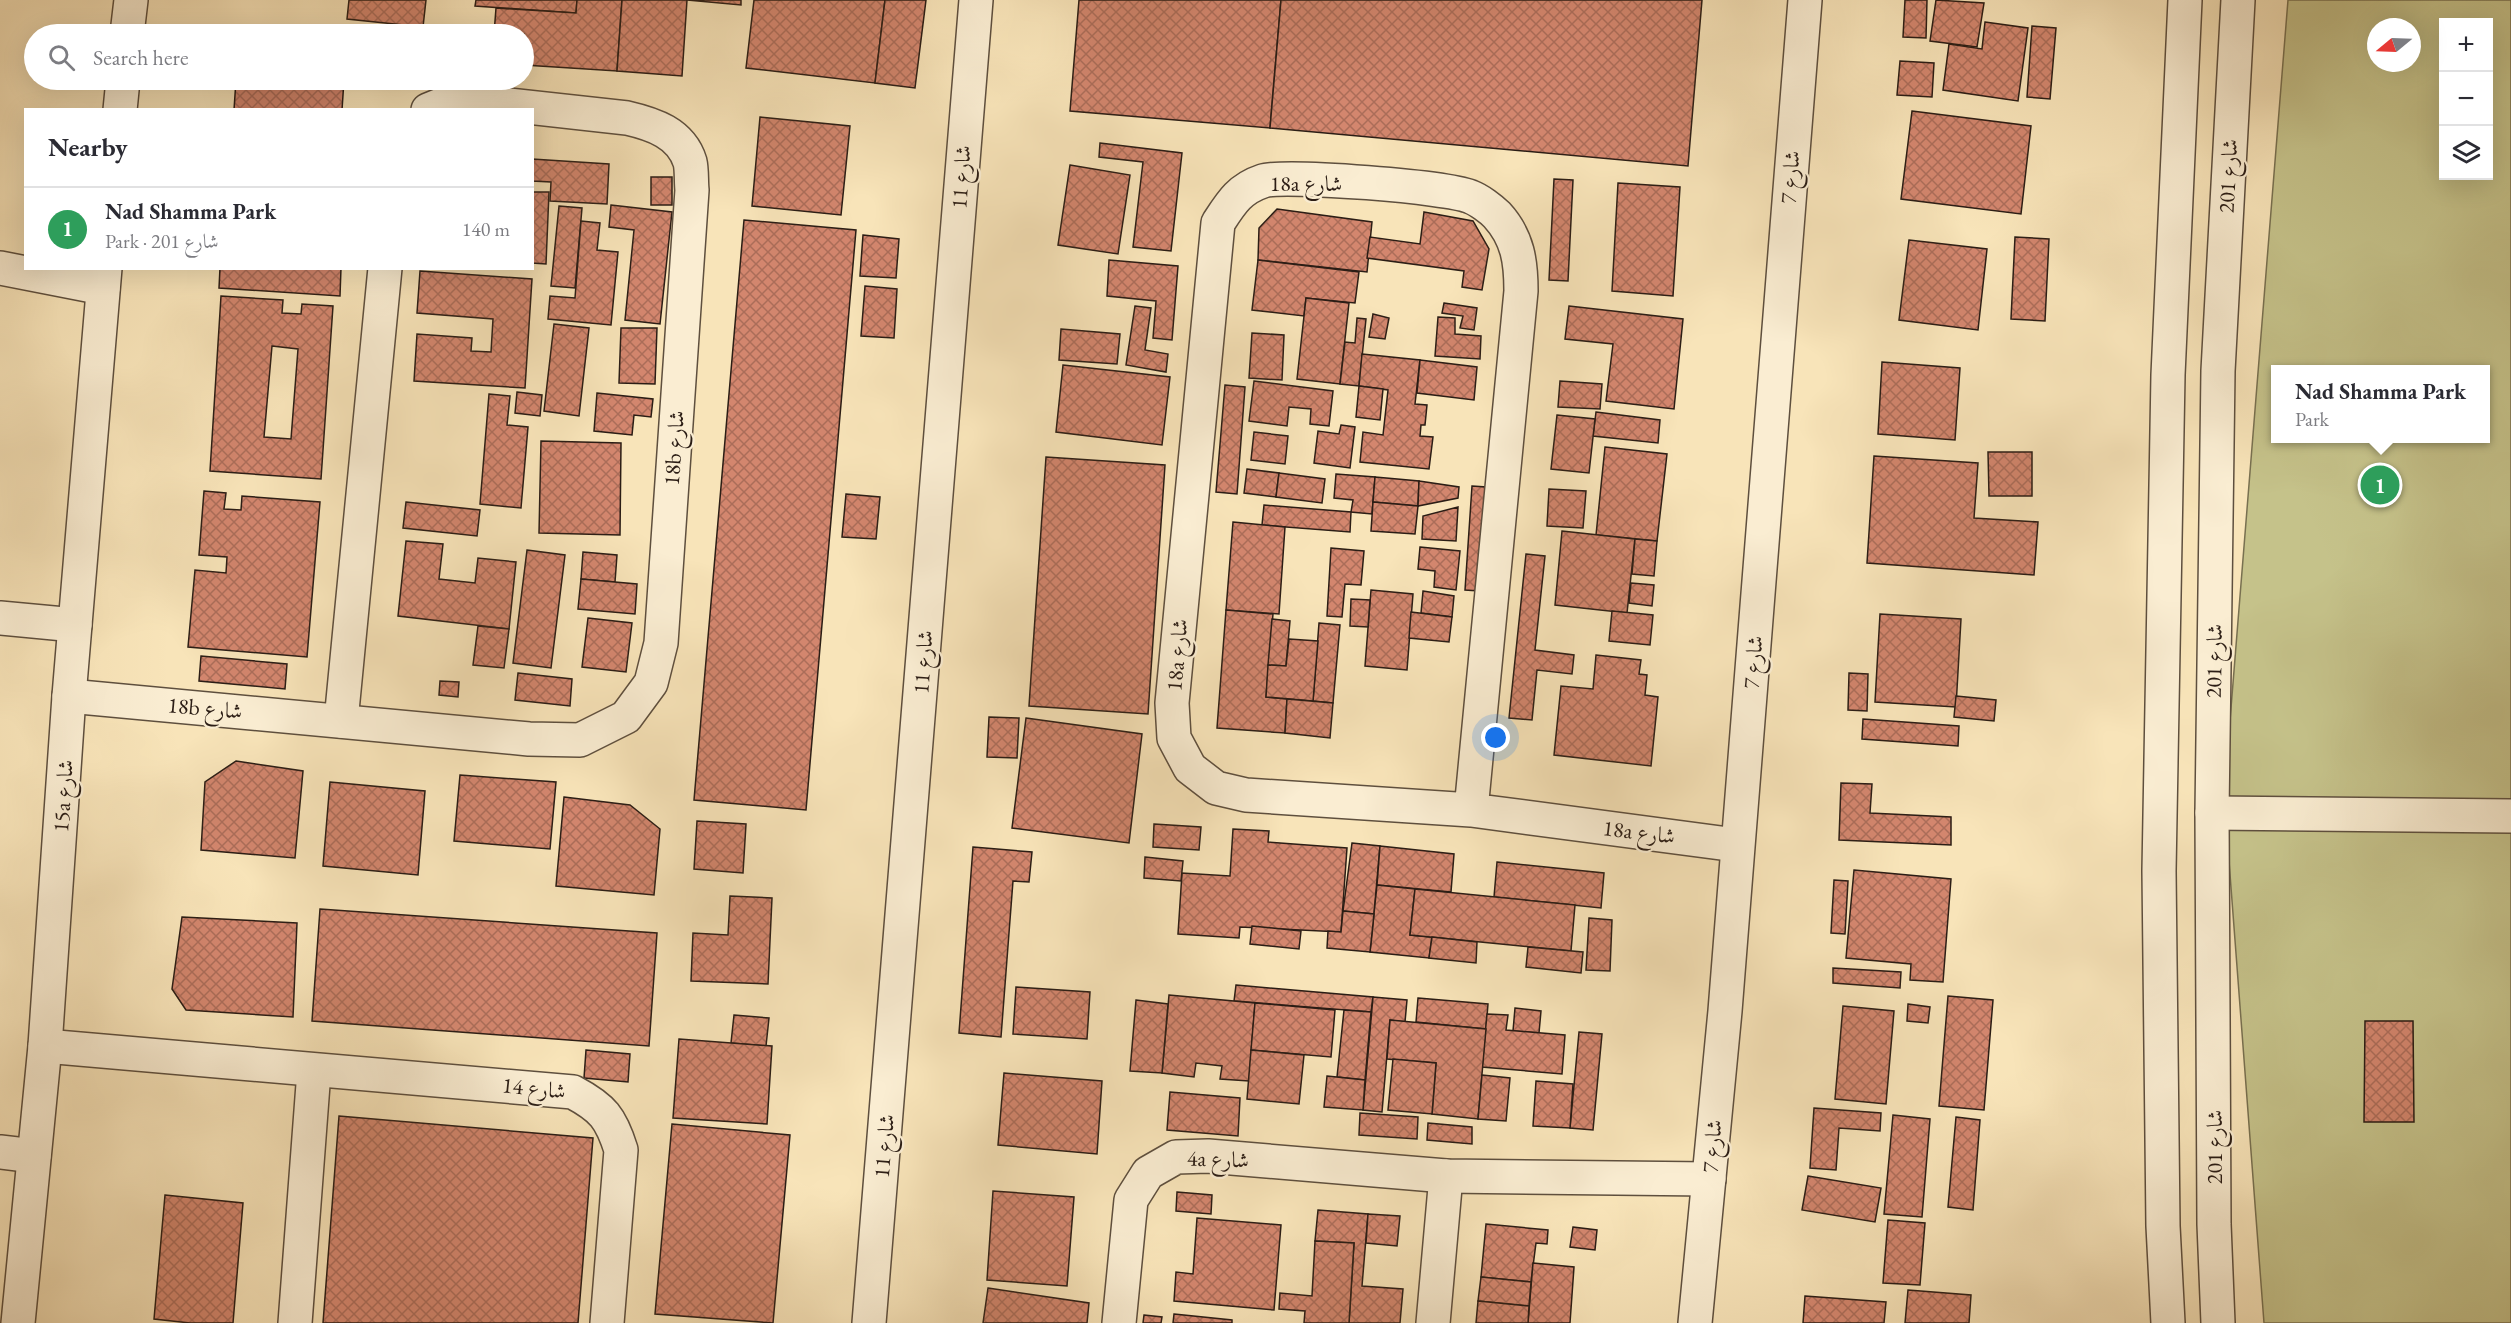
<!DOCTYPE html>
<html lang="en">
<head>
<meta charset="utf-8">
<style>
	:root { --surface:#fff; --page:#f2f2f3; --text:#2b2b33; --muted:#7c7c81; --line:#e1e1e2; --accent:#8f2418 }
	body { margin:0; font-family:"EB Garamond",Amiri,serif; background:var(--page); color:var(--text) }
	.controls { position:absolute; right:18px; top:18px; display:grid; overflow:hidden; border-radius:0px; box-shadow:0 6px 24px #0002 }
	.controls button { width:54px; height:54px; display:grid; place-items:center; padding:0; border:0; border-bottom:2px solid var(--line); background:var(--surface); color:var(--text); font:30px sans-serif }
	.compass { position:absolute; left:2367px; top:18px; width:54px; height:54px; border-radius:50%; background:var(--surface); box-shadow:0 6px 24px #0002; rotate:251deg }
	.you { position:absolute; left:1496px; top:738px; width:21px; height:21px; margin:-15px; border:4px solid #fff; border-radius:50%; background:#1a73e8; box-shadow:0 0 0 9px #1a73e833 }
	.badge { display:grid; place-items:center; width:39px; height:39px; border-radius:50%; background:var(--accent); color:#fff; font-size:20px; font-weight:700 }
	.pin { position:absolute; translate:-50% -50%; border:3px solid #fff; box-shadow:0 2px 6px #0006 }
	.popup { position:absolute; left:2271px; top:365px; width:219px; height:78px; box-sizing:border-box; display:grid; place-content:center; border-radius:0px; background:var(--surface); filter:drop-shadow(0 2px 4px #0005); font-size:20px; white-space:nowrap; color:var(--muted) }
	.popup b { font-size:22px; color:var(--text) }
	.popup::after { content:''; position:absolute; left:50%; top:100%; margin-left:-12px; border:12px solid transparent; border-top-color:var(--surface) }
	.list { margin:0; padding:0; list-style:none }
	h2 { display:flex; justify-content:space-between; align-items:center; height:78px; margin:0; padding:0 24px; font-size:26px }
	h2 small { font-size:20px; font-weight:400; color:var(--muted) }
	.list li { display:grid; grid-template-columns:39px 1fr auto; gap:18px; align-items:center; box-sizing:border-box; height:84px; padding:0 24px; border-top:2px solid var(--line) }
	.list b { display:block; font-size:22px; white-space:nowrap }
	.list p { margin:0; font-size:20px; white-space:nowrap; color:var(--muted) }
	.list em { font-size:20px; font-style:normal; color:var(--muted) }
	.icon { flex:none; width:33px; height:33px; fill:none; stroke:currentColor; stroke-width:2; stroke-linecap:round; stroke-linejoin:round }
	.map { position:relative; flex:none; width:2511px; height:1323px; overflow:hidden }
	.search { position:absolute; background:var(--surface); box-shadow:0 6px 24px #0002; left:24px; top:24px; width:510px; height:66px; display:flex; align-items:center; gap:15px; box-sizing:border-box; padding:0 21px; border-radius:33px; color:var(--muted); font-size:22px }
	.panel { position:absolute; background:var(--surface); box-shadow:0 6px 24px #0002; left:24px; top:108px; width:510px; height:162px; border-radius:0px }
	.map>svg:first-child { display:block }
	.park { fill:#c5c28a; stroke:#787050; stroke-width:1.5; fill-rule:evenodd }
	.building { fill:url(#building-cross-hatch); stroke:#2b1d15; stroke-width:1.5; fill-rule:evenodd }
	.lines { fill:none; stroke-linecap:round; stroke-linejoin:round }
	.minor-casing { stroke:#5e4f3e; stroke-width:36 }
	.minor { stroke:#faedd2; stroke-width:33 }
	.labels { text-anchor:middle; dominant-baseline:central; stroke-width:4.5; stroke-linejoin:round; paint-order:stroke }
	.street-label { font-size:22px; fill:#2b1d15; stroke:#faedd2 }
</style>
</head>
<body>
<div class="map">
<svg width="2511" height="1323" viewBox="0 0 2511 1323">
	<defs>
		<pattern id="building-cross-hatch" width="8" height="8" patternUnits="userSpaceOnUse" patternTransform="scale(1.5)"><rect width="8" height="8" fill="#d3866e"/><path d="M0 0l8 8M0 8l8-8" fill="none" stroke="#ab6d59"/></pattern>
	</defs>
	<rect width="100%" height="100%" fill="#f8e4b9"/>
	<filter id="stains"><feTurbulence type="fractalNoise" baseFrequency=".00333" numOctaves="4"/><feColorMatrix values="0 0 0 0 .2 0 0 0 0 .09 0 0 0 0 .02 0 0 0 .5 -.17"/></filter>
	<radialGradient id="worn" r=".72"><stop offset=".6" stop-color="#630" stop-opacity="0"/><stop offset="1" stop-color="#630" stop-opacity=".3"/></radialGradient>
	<path class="park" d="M2288,0H2511V1323H2264L2224,795ZM2444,22H2488V176H2444ZM2376,27H2412V63H2376ZM2275,370H2485V438H2275Z"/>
	<g class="building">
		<polygon points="349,0 426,0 423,27 347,19"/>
		<polygon points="476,0 577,0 576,13 475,6"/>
		<polygon points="577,0 622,0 617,71 524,65 524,34 494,34 496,8 576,13"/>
		<polygon points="622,0 687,0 682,76 617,71"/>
		<polygon points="687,0 741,0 741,5"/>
		<polygon points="754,0 885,0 875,83 746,68"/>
		<polygon points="885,0 926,0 915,88 875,83"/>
		<polygon points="1079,0 1281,0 1270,128 1070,111"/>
		<polygon points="1281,0 1702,0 1688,166 1270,128"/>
		<polygon points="1905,0 1927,0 1926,38 1903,37"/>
		<polygon points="1936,0 1984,3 1977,47 1930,41"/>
		<polygon points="1985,22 2028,28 2018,101 1943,90 1949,44 1982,49"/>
		<polygon points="2032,26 2056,28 2050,99 2027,97"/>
		<polygon points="1900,61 1934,63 1932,97 1897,95"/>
		<polygon points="236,80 344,80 342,110 234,110"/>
		<polygon points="1912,111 2031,126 2021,214 1901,199"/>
		<polygon points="760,117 850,126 841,215 752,206"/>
		<polygon points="1100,143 1182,153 1171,251 1133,247 1143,162 1099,157"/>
		<polygon points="532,159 609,164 607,204 550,201 551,182 532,181"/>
		<polygon points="1070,165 1130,175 1118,254 1058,245"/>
		<rect x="651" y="177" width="21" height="28"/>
		<polygon points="1554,179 1573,180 1568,281 1549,280"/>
		<polygon points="1618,183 1680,187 1673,296 1612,291"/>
		<polygon points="532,192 549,192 546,264 532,263"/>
		<polygon points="611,205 672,212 660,324 625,320 634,230 609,227"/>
		<polygon points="559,206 582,208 575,288 551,286"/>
		<polygon points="1277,209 1372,222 1367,272 1258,260 1259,228"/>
		<polygon points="1424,212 1473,221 1489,249 1482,290 1462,287 1464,271 1367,258 1370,237 1420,244"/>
		<polygon points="744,220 856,230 806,810 694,800"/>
		<polygon points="581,221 600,223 597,250 618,252 611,325 548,319 550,296 575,298"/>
		<polygon points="863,235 899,239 896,278 860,276"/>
		<polygon points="2015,237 2049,239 2045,321 2011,319"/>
		<polygon points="1909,240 1987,249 1978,330 1899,320"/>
		<polygon points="1109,260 1178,266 1172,340 1153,338 1156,301 1107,296"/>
		<polygon points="1258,260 1359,272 1355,303 1306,298 1304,316 1252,310"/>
		<polygon points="220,268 341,268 340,296 219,288"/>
		<polygon points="420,271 532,279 525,388 414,381 417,334 472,338 471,351 491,352 493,319 417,313"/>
		<polygon points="865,286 897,289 894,338 861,336"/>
		<path d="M221,296L283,300L282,313L301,314L302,304L333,306L321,479L210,471ZM272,346L298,349L291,439L264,437Z"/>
		<polygon points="1306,298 1349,303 1340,384 1297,379"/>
		<polygon points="1444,303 1477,308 1474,330 1460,328 1463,316 1442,313"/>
		<polygon points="1135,306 1151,308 1145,350 1168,354 1166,372 1126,365"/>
		<polygon points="1569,306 1683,319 1674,409 1606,401 1613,344 1565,339"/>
		<polygon points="1373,314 1389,318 1385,339 1369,337"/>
		<polygon points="1438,317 1455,318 1455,334 1481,336 1480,359 1435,356"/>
		<polygon points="1357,318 1366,319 1359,386 1340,384 1345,342 1355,343"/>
		<polygon points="554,324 589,328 579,416 544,411"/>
		<polygon points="621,328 657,328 655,384 619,383"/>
		<polygon points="1061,329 1120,334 1117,364 1059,360"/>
		<polygon points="1252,333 1284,335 1282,380 1249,378"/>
		<polygon points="1362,354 1420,360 1415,404 1427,405 1425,425 1421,425 1420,436 1433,437 1429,469 1360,462 1363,432 1383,435 1388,390 1359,386"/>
		<polygon points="1420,360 1477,367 1474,400 1417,393"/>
		<polygon points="1882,362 1960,368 1955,440 1878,434"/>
		<polygon points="1063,365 1170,377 1162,445 1056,432"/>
		<polygon points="1254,381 1333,391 1329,426 1310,424 1311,409 1289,407 1287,426 1249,421"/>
		<polygon points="1560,381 1602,384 1600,409 1558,407"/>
		<polygon points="1225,385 1245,387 1237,494 1216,492"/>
		<polygon points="1359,386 1383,389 1380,420 1356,417"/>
		<polygon points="517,392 542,395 540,416 515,413"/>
		<polygon points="597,393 653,399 651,417 634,415 632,435 594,431"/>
		<polygon points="489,394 510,396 507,425 528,427 521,508 480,504"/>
		<polygon points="1596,412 1660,420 1658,443 1593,436"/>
		<polygon points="1557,415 1595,419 1589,473 1551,469"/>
		<polygon points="1341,425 1355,427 1350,468 1314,463 1318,431 1339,434"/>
		<polygon points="1254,432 1288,436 1285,464 1251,460"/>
		<polygon points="541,441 621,443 620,535 539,533"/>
		<polygon points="1605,447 1667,454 1657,541 1596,535"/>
		<polygon points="1988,452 2032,452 2032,496 1989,496"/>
		<polygon points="1874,456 1978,463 1974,518 2038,522 2034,575 1867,563"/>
		<polygon points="1046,457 1165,465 1148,714 1029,706"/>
		<polygon points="1247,469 1279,473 1276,497 1244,493"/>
		<polygon points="1279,473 1325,479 1322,503 1276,497"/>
		<polygon points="1336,474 1375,477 1372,514 1351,512 1353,500 1334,498"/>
		<polygon points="1375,477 1419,481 1418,506 1373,502"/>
		<polygon points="1419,481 1459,487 1458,498 1418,506"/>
		<polygon points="1472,486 1486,487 1479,591 1465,590"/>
		<polygon points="1549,489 1586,491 1583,528 1547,526"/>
		<polygon points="204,491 226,493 224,509 241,510 242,496 320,502 307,657 188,647 195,570 226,573 227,557 199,555"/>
		<polygon points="846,494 880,497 876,539 842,537"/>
		<polygon points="406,502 480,510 477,536 403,528"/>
		<polygon points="1373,502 1418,506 1415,534 1371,531"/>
		<polygon points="1264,505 1351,512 1350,532 1262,525"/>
		<polygon points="1458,507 1456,541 1422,539 1423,516"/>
		<polygon points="1233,522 1285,527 1279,614 1226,610"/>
		<polygon points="1562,531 1635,539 1627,613 1555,605"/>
		<polygon points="1635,539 1657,541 1654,576 1632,574"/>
		<polygon points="406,541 443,544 439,579 475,583 478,558 516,562 509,629 398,616"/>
		<polygon points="1420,547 1460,551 1456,590 1434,587 1435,571 1418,569"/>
		<polygon points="1331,548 1364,551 1361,585 1345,584 1342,617 1327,616"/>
		<polygon points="527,550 565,555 551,668 513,663"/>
		<polygon points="583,552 617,555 615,582 581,579"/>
		<polygon points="1526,554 1545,556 1535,650 1574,655 1572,674 1537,670 1532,720 1509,718"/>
		<polygon points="581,579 637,584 635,614 578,609"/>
		<polygon points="1631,583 1654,585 1652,606 1629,603"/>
		<polygon points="1371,590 1413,594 1407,670 1365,666"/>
		<polygon points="1423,591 1454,596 1452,617 1421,613"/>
		<polygon points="1351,599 1370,600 1368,627 1350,626"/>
		<polygon points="1226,610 1273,614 1266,697 1287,699 1285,733 1217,728"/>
		<polygon points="1612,611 1653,615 1650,645 1609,641"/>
		<polygon points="1411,612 1452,617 1449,642 1409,638"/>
		<polygon points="1880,614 1961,619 1956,707 1875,702"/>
		<polygon points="588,618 632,623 626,672 582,667"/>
		<polygon points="1272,619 1290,621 1286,666 1268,665"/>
		<polygon points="1319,623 1340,625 1333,703 1313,701"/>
		<polygon points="478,626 509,629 504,668 473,665"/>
		<polygon points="1289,639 1318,641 1313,701 1266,697 1268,665 1286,666"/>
		<polygon points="1596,655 1641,660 1639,674 1647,675 1645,695 1658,697 1651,766 1554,755 1561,686 1593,689"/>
		<polygon points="201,656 287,664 285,689 199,681"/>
		<polygon points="518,673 572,679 570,706 515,700"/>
		<polygon points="1849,673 1868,674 1867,711 1848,710"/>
		<polygon points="440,681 459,682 458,697 439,695"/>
		<polygon points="1956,696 1996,700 1994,721 1954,717"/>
		<polygon points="1287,699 1333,703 1330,738 1285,733"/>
		<polygon points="989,717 1019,718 1017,758 987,757"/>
		<polygon points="1026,718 1142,734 1129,843 1012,828"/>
		<polygon points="1863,719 1959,726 1958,746 1862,739"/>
		<polygon points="236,761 303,771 295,858 201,850 205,782"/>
		<polygon points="460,775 556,782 550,849 454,841"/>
		<polygon points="330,782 425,791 418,875 323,866"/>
		<polygon points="1841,783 1872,784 1870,813 1951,817 1951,845 1839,840"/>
		<polygon points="564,797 630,805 660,829 654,895 556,886"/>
		<polygon points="697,821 746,824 743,873 694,869"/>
		<polygon points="1154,824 1201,827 1199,850 1153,847"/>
		<polygon points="1233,829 1269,831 1268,842 1347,848 1341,932 1240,927 1239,938 1178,934 1182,873 1230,876"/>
		<polygon points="1352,843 1380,846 1374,914 1343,911"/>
		<polygon points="1380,846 1454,854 1451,892 1377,885"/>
		<polygon points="973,847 1032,852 1029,882 1013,881 1001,1037 959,1033"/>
		<polygon points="1145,857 1183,861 1181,881 1144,878"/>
		<polygon points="1497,862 1604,873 1601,908 1494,897"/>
		<polygon points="1854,870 1951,879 1943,982 1910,980 1911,964 1846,958"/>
		<polygon points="1834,880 1848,881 1845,934 1831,933"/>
		<polygon points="1377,885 1415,889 1410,935 1432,937 1429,958 1370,952"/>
		<polygon points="1415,889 1575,905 1571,951 1410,935"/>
		<polygon points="730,896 772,898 768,984 691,981 693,933 728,935"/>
		<polygon points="320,909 657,933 649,1046 312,1021"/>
		<polygon points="1343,911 1374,914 1370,952 1327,948 1328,931 1341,932"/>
		<polygon points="182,917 297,923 293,1017 186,1010 172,989"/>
		<polygon points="1589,918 1612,920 1610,971 1586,970"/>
		<polygon points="1252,926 1301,931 1299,949 1250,944"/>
		<polygon points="1432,937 1477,942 1476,963 1429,958"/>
		<polygon points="1528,947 1583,952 1581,973 1526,967"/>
		<polygon points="1833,968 1901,972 1900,988 1833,983"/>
		<polygon points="1236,985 1373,997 1371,1012 1234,1001"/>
		<polygon points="1016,987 1090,992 1087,1039 1013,1034"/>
		<polygon points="1169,995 1255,1003 1249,1081 1220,1079 1222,1066 1196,1063 1194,1077 1162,1073"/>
		<polygon points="1948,996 1993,1000 1984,1110 1939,1106"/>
		<polygon points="1373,997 1407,1000 1405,1022 1390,1020 1382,1112 1363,1110"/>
		<polygon points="1418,998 1488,1004 1486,1029 1416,1022"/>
		<polygon points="1136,1000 1168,1004 1162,1073 1130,1071"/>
		<polygon points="1255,1003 1335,1010 1331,1057 1251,1050"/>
		<polygon points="1908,1004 1930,1007 1928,1023 1907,1021"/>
		<polygon points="1843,1006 1894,1011 1886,1104 1835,1099"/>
		<polygon points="1515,1008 1541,1011 1539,1033 1513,1031"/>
		<polygon points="1344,1010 1371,1012 1365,1080 1337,1077"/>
		<polygon points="1487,1014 1508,1015 1506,1030 1565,1035 1562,1074 1482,1067"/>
		<polygon points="734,1015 769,1018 766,1046 731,1043"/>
		<polygon points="1390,1020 1486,1029 1478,1119 1432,1114 1436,1063 1387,1059"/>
		<polygon points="2365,1021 2413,1021 2414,1122 2364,1122"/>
		<polygon points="1579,1032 1602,1034 1593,1130 1570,1128"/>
		<polygon points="679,1039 772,1046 767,1124 673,1118"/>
		<polygon points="586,1050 630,1054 628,1082 584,1078"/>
		<polygon points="1251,1050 1304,1055 1299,1104 1247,1099"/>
		<polygon points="1393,1059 1436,1063 1432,1114 1388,1110"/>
		<polygon points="1004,1073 1102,1081 1097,1154 998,1145"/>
		<polygon points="1482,1075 1510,1078 1506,1121 1478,1119"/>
		<polygon points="1327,1076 1365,1080 1363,1110 1324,1107"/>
		<polygon points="1536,1081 1573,1084 1570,1128 1533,1126"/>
		<polygon points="1170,1092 1240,1098 1238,1136 1167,1130"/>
		<polygon points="1814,1108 1881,1113 1880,1131 1839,1128 1836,1170 1810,1168"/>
		<polygon points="1360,1113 1418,1117 1417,1139 1359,1135"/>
		<polygon points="1893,1115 1930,1119 1922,1217 1884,1214"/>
		<polygon points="339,1116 593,1138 578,1323 323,1323"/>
		<polygon points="1956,1117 1980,1120 1973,1210 1948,1207"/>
		<polygon points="1428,1123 1472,1127 1472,1144 1427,1140"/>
		<polygon points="672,1124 790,1135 773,1323 655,1314"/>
		<polygon points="1808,1176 1881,1188 1875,1222 1802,1210"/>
		<polygon points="993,1191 1074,1197 1067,1286 987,1280"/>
		<polygon points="1177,1192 1212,1195 1211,1214 1176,1211"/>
		<polygon points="165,1195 243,1203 233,1323 190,1323 154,1319"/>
		<polygon points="1318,1210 1368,1214 1362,1286 1403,1289 1400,1323 1349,1323 1354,1243 1315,1241"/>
		<polygon points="1368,1214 1400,1216 1397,1246 1366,1243"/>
		<polygon points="1197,1218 1281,1225 1274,1310 1174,1301 1176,1272 1193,1274"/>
		<polygon points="1888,1220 1925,1223 1920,1285 1883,1283"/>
		<polygon points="1486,1224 1548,1230 1547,1244 1536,1243 1531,1282 1481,1277"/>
		<polygon points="1573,1227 1597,1230 1595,1250 1570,1247"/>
		<polygon points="1315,1241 1354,1243 1349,1323 1304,1323 1305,1311 1279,1309 1280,1293 1312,1296"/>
		<polygon points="1533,1263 1574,1267 1570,1323 1528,1323"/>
		<polygon points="1481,1277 1531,1282 1529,1306 1478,1301"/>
		<polygon points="988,1288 1089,1303 1087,1323 983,1323"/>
		<polygon points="1908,1290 1971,1295 1969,1323 1905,1323"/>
		<polygon points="1805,1296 1886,1302 1884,1323 1803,1323"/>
		<polygon points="1478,1301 1529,1306 1528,1323 1476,1323"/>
		<polygon points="1174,1314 1232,1320 1232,1323 1173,1323"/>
		<polygon points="1144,1315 1162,1317 1161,1323 1143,1323"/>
	</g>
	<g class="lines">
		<defs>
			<g id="minor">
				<polyline points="127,34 131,0"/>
				<polyline points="120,110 123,80"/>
				<polyline points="0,268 103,288"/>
				<polyline points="0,618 75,625"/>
				<path d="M69,696L529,739L580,740L626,717L651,683L661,643L692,190C691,182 692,170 690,162C681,133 653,124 627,118L455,99L428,110"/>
				<polyline points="341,721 385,268"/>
				<path d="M1471,810L1521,291C1521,262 1518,238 1497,215C1491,209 1479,200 1471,197C1451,187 1284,174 1263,181C1239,189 1231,203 1218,223L1172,703L1174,738L1190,768L1216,788L1246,795L1471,810L1736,845"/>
				<polyline points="2212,813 2511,816"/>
				<path d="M45,1046L573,1092C603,1108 611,1118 621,1150L607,1323"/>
				<polyline points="0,1152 34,1156"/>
				<polyline points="18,1323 45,1046 69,696 105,268"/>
				<polyline points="295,1323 314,1071"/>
				<polyline points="869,1323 976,0"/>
				<polyline points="1119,1323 1131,1200 1148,1173 1176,1157 1208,1156 1446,1176 1709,1179"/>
				<polyline points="1433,1323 1446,1176"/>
				<polyline points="1695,1323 1725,1011 1805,0"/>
				<polyline points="2168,1323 2163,1226 2159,871 2168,375 2185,0"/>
				<polyline points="2218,1323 2214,1224 2212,813 2218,371 2238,0"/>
			</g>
		</defs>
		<use href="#minor" class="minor-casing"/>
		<use href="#minor" class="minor"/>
	</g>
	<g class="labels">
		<g class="street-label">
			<text transform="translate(2228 176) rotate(-87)">شارع 201</text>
			<text transform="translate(961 177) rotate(-86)">شارع 11</text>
			<text transform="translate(1790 177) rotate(-85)">شارع 7</text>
			<text x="1306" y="183">18a شارع</text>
			<text transform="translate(674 448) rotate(-86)">18b شارع</text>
			<text transform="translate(1177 655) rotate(-85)">18a شارع</text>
			<text transform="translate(2214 661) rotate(-89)">شارع 201</text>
			<text transform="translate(923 662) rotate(-86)">شارع 11</text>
			<text transform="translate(1753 662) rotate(-85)">شارع 7</text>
			<text transform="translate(205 708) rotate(5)">18b شارع</text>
			<text transform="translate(63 796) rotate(-86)">15a شارع</text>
			<text transform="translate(1639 832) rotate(7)">18a شارع</text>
			<text transform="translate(534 1088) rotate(6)">شارع 14</text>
			<text transform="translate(884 1146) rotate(-85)">شارع 11</text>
			<text transform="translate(1712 1146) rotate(-85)">شارع 7</text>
			<text transform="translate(2214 1147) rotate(-90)">شارع 201</text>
			<text transform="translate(1218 1159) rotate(2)">4a شارع</text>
		</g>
	</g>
	<rect width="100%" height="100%" filter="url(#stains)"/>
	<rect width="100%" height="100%" fill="url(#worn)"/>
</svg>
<div class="controls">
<button>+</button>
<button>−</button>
<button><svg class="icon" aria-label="layers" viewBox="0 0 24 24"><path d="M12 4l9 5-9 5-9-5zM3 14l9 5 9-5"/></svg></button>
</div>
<svg class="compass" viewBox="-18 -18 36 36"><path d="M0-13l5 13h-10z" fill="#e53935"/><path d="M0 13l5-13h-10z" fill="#7c7c81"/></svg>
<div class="you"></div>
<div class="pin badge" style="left:2380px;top:485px;background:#2e9e5b">1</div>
<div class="popup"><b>Nad Shamma Park</b>Park</div>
<div class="search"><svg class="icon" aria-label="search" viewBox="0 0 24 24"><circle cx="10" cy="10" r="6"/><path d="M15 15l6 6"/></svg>Search here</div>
<section class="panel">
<h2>Nearby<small></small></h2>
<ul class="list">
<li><span class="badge" style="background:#2e9e5b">1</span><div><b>Nad Shamma Park</b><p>Park · شارع 201</p></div><em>140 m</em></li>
</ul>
</section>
</div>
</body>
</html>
